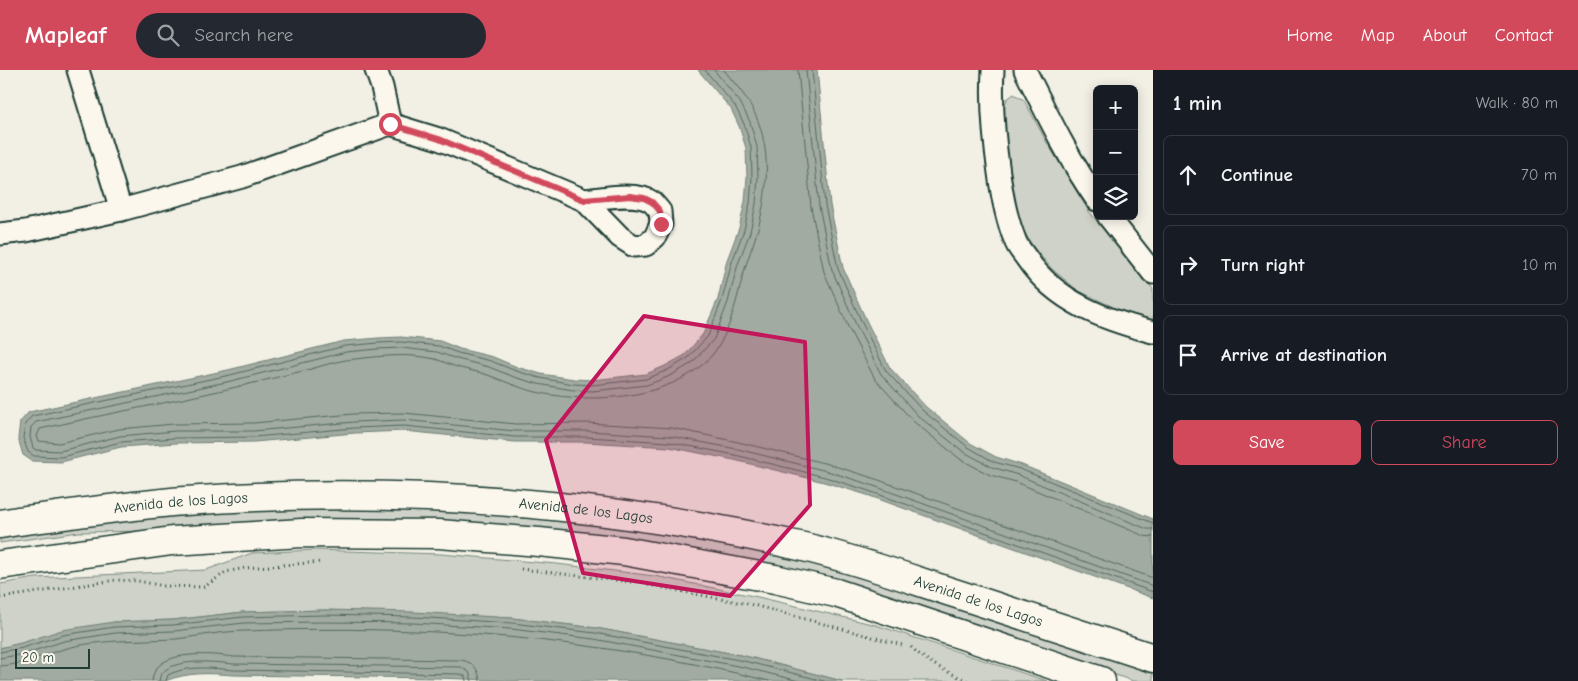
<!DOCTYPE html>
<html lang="en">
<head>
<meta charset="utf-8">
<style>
	:root { --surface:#171b24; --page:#242831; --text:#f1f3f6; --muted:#9ea1a6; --line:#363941; --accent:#d1495b }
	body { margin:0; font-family:"Comic Neue",sans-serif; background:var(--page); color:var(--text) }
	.controls { position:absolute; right:15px; top:15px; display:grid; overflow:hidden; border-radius:8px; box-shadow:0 2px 12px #0003 }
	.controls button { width:45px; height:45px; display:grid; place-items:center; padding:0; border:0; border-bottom:1px solid var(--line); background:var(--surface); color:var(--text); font:25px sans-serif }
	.scale { position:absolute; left:15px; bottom:12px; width:75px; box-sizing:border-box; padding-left:5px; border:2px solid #1f3d34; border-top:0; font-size:14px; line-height:18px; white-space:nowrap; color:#1f3d34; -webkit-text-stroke:4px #fbf7ec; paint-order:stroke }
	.stop { position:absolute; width:15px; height:15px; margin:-11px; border:4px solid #d1495b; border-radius:50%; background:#fff }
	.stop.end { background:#d1495b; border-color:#fff; box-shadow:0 1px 5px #0008 }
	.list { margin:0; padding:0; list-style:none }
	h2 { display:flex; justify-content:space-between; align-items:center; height:65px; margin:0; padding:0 20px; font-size:21px }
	h2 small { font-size:16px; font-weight:400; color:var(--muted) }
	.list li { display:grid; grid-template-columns:32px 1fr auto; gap:15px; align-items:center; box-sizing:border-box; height:80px; margin:0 10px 10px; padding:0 10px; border:1px solid var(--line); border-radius:8px }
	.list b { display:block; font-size:19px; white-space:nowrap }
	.list em { font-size:16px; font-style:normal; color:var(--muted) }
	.actions { display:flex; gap:10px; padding:15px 20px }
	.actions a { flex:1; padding:11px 0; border:1px solid var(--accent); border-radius:8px; text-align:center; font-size:18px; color:var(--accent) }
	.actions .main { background:var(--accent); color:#fff }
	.icon { flex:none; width:28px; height:28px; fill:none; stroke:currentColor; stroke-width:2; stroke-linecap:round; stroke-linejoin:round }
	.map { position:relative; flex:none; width:1153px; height:611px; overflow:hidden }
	header { display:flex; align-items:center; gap:30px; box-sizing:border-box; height:70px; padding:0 25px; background:var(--accent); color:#fff }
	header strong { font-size:24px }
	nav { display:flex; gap:28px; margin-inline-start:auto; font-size:18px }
	.search { width:350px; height:45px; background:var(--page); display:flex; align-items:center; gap:12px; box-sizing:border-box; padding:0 18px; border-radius:28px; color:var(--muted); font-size:19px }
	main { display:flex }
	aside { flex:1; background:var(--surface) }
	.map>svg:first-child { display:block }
	.green { fill:#cfd2c8; stroke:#77887e }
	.water { fill:#a2aba1; stroke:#6e7f75 }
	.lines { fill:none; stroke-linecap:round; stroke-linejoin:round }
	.shore { stroke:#536960; stroke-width:1 }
	.street-casing { stroke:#1f3d34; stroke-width:25 }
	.secondary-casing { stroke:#1f3d34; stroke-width:31 }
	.path { stroke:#1f3d34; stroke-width:3; stroke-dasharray:1 4; stroke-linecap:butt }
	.street { stroke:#fbf7ec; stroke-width:21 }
	.secondary { stroke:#fbf7ec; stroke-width:28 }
	.route { stroke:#d1495b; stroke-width:6 }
	.marked { fill:#c2185b; fill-opacity:0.2; stroke:#c2185b; stroke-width:4; stroke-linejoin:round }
	.labels { text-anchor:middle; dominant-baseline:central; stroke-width:5; stroke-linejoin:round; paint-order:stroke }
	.street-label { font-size:15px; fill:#1f3d34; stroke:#fbf7ec }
</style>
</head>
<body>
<header>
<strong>Mapleaf</strong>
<div class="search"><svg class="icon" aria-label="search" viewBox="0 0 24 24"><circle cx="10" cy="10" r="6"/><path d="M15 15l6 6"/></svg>Search here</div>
<nav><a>Home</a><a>Map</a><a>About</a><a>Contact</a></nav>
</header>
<main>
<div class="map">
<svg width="1153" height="611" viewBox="0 0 1153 611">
	<rect width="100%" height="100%" fill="#f2f0e5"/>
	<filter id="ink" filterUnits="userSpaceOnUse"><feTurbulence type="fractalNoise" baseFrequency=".02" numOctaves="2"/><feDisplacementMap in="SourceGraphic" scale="10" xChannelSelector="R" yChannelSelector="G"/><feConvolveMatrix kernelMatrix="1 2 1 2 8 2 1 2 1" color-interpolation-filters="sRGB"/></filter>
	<g filter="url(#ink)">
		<g class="green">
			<polygon points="1014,24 1024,30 1046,71 1088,140 1153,219 1153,252 1143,251 1077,220 1052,199 1034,178 1018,152 1002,43 1007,29"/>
			<polygon points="331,436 452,439 610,455 696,467 797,490 894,517 998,549 1153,603 1153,611 1133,611 992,563 610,468 160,461 79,462 0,473 0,464 154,446"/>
			<polygon points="315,480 441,484 557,494 655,506 758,527 876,555 1047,611 842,611 745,586 596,558 512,548 325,540 243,542 173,550 114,552 0,578 0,514 35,508 206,500 252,483"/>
		</g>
		<g class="water">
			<polygon points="698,0 817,0 830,135 843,198 867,252 890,298 926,337 970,373 996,387 1022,395 1153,449 1153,528 867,425 824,412 734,390 669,377 586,372 515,372 404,361 355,363 254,372 176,373 121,377 61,392 32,391 23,385 18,368 20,352 29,342 228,300 344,271 378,268 401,267 440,271 460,279 493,287 517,297 541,304 574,309 592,310 646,304 665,296 685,285 703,264 718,229 727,190 739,158 745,132 747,107 746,78 739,56 731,39"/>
			<path d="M325,540L414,542L512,548L596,558L745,586L842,611H516L437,608L233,605C209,603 188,602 165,611H0V578L21,573L62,560L114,552L173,550L243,542Z"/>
		</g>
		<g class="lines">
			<g class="shore">
				<polyline points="705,0 735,36 744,54 751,77 752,107 750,133 744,160 732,192 722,230 708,266 688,288 668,300 646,309 592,315 573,314 540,308 516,301 491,291 458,283 439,276 401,272 378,273 345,276 230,305 32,346 25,354 23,368 28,382 34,386 61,387 121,372 175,368 254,367 354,358 404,356 515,367 587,367 669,372 735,385 825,407 869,421 1153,522"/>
				<polyline points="714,0 740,32 750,52 757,77 758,107 756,134 750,162 738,194 728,232 714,269 692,293 670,306 647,315 593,321 573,320 538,314 514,307 489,297 457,289 437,282 401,278 378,279 346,282 231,311 36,352 31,357 30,367 33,378 36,380 60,381 120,366 175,361 253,361 354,352 403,350 515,361 587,361 669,366 737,379 827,401 871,415 1153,516"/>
				<path d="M724,0C731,9 739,18 746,28C777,73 768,135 750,183C739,212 736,246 720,274C686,330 593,335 536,322C519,318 504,311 488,305C477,301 465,300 454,296C448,294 442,291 435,289C409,283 381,286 355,289C340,290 325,295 311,299C285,305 259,312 232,318C168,333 104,344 40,359L37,366L39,371L59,373L119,359L174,354L253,353L353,344L404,343L516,354L587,353L672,358L738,372L828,394L873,408L1153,508"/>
				<polyline points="798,0 811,137 824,202 850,261 875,309 913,351 960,389 990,405 1016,412 1144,466 1153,467"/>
				<polyline points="806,0 819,136 832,200 857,257 881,304 918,346 964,382 992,397 1018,405 1147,459 1153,459"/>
				<polyline points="812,0 825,135 838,199 863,255 886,301 923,341 968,377 994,392 1020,399 1153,453"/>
				<polyline points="0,582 22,578 63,565 114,557 173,555 243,547 325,545 413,547 512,553 595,563 744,591 824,611"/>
				<polyline points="0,588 24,584 64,571 115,563 174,561 244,553 325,552 413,553 511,559 594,569 743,597 799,611"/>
				<path d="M0,596C22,595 43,585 64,579C80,574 101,572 118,571C137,570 157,570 176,569C200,566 223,561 246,561C422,554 599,568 769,611"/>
				<path d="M152,611C153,578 212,584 234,587L461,590C473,592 479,599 480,611"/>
				<path d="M159,611C161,586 216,592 233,594L461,597L469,602L472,611"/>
				<path d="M166,611L168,605C188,595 212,598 233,600L460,604L465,606L466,611"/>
			</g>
			<defs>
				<g id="street">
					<polyline points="78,0 121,140"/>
					<polyline points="376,0 382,17 390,54"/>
					<path d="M993,0C991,35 994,69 999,103C1002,126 1006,148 1015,170C1017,177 1023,183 1027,189C1056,232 1105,250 1153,262"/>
					<path d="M1025,0C1047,44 1069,90 1097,130"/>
					<polyline points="1108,146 1153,203"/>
					<path d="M0,164L26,161L121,140L242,107L390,54L439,69L584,130L620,167L634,176L646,175L655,167L661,154L660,141C658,139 655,135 652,132C637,121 602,128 584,130"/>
				</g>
				<g id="secondary">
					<path id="s1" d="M0,454L18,451C73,444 130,435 185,431C392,416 601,431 804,477C854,489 905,507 954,523C1020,545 1087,566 1153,588"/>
					<polyline points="0,495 172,471 302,463 439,464 539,472 624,481 775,509 836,523 1101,611"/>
				</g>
			</defs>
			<use href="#street" class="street-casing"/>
			<use href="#secondary" class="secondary-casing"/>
			<g class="path">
				<polyline points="521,499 639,513"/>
				<polyline points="648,515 753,535 902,575"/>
				<polyline points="0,528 116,510 138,511 164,516 204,517 226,502 245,498 321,492"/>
				<path d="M911,577C928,593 947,602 968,611"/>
			</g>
			<use href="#street" class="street"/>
			<use href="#secondary" class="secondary"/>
		</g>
	</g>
	<g class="lines" filter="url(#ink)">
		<polyline class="route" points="390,54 439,69 584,130 630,126 644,128 652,132 660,141 661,154"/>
	</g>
	<path class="marked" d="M644,246L805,272L810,435L730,526L583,503L546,370Z"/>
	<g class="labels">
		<g class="street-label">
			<text stroke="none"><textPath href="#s1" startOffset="182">Avenida de los Lagos</textPath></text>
			<text stroke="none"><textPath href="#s1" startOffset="588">Avenida de los Lagos</textPath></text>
			<text stroke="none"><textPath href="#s1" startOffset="992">Avenida de los Lagos</textPath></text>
		</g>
	</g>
</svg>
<div class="controls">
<button>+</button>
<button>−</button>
<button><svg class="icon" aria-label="layers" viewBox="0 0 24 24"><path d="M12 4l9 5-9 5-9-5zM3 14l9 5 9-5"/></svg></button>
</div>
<div class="scale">20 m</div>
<div class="stop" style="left:390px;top:54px"></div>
<div class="stop end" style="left:661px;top:154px"></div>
</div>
<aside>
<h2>1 min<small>Walk · 80 m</small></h2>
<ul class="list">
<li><svg class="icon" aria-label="ahead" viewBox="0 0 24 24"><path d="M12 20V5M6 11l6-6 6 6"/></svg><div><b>Continue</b></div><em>70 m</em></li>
<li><svg class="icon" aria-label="right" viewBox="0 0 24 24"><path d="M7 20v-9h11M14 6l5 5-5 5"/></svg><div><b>Turn right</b></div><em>10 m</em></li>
<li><svg class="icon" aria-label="arrive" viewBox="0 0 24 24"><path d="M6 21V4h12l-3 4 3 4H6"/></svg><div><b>Arrive at destination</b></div></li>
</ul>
<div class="actions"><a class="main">Save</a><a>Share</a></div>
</aside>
</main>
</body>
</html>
